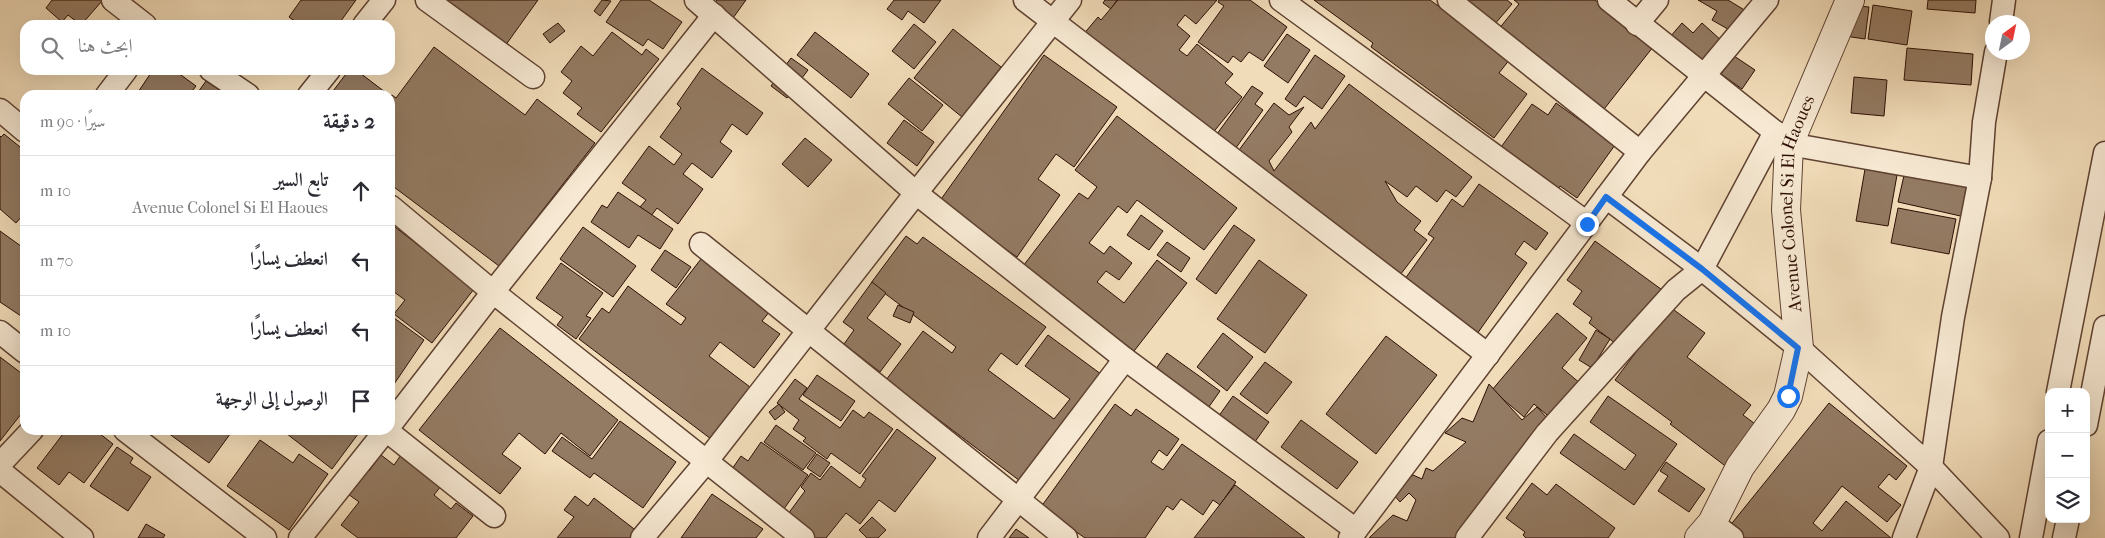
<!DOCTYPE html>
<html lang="ar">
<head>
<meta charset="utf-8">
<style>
	:root { --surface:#fff; --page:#f2f2f3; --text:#2b2b33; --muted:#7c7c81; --line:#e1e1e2 }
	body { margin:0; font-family:"IM FELL French Canon",Amiri,serif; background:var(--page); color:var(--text); direction:rtl }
	.controls { position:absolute; right:15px; bottom:15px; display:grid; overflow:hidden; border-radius:10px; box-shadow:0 5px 20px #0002 }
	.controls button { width:45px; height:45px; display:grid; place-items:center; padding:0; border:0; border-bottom:1px solid var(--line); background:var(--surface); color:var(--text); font:25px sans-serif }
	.compass { position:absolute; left:1985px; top:15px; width:45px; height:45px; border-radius:50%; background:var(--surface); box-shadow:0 5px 20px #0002; rotate:33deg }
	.stop { position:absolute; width:15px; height:15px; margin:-11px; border:4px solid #1a73e8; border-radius:50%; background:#fff }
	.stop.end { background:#1a73e8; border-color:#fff; box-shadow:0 1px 5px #0008 }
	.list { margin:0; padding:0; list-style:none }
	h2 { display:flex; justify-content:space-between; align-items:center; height:65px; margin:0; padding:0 20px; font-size:21px }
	h2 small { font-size:16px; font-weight:400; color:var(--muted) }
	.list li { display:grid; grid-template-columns:32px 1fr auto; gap:15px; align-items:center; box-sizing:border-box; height:70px; padding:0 20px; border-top:1px solid var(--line) }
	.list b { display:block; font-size:19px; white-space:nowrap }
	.list p { margin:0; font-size:16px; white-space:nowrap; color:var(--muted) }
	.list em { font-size:16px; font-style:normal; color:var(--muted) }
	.icon { flex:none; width:28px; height:28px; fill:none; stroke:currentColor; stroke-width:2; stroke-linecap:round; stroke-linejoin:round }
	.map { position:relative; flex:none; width:2105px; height:538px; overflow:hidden; direction:ltr }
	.search { position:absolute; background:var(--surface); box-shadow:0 5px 20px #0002; left:20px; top:20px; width:375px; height:55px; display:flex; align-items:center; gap:12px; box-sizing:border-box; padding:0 18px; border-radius:15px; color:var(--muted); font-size:19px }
	.panel { position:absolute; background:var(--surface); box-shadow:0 5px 20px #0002; left:20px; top:90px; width:375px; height:345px; border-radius:15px; direction:rtl }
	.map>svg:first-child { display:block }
	.building { fill:#937a62; stroke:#2e0f04 }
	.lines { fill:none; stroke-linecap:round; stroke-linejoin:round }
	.minor-casing { stroke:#5f4231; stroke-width:25 }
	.tertiary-casing { stroke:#5f4231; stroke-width:30 }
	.minor { stroke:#f6e8d2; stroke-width:22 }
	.tertiary { stroke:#f6e8d2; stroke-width:28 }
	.route { stroke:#1a73e8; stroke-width:6 }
	.labels { text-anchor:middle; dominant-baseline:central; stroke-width:4; stroke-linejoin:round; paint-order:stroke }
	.street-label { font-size:18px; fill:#2e0f04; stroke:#f6e8d2 }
</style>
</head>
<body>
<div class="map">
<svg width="2105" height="538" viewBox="0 0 2105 538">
	<rect width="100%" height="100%" fill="#f1dcb9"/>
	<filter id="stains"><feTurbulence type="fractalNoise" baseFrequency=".004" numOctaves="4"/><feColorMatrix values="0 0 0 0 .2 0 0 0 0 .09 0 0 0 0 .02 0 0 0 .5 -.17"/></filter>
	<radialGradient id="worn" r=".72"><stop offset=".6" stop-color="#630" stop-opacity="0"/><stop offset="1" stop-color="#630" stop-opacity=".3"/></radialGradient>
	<g class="building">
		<polygon points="52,0 101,0 102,1 81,25 68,15 62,22 46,8"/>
		<polygon points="301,0 356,0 338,25 300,25 289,17"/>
		<polygon points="443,0 538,0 500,53"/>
		<polygon points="602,0 611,1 600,16 594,11"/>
		<polygon points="621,0 649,0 682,22 663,49 648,39 643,46 606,22"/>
		<polygon points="717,0 746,0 733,18 714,4"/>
		<polygon points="894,0 941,0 924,23 908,11 902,20 887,9"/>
		<polygon points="1105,0 1117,0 1111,9 1103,3"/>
		<polygon points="1118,0 1217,0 1196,24 1185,15 1177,25 1190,36 1179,50 1187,56 1197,44 1233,74 1225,83 1242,97 1207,140 1082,36 1098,17 1101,20"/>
		<polygon points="1219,0 1250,0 1287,27 1263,61 1249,52 1241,62 1233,56 1228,63 1198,42 1224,6 1218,2"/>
		<polygon points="1314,0 1430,0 1510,59 1499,73 1527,94 1494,138 1371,47 1373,43"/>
		<polygon points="1465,0 1507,0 1512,4 1494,25"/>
		<polygon points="1514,0 1595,0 1653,47 1601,113 1498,30 1519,4"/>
		<polygon points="1698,0 1728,0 1746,11 1733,32 1712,20 1717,11"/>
		<polygon points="1928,0 1976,0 1975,13 1927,9"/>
		<polygon points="1850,5 1869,7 1865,39 1845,36"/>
		<polygon points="1873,5 1912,11 1907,45 1868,39"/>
		<polygon points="558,23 565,31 550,43 543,34"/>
		<polygon points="1682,23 1693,33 1702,23 1722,41 1700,64 1670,37"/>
		<polygon points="914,24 936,42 914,69 892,51"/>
		<polygon points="953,29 1001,67 962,117 914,78"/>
		<polygon points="612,32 642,55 646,49 659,59 601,132 577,114 582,108 563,93 572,81 561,72 581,46 593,56"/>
		<polygon points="815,32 869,74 851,98 797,55"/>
		<polygon points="1287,34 1310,50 1288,83 1264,66"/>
		<polygon points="434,47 525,115 537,99 595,143 499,266 390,184 390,96 392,95 396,98"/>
		<polygon points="1907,48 1973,54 1971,85 1904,80"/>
		<polygon points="1044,55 1117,107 1074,167 1056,154 1038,179 1060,195 1017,257 939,202"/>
		<polygon points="1315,55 1345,76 1322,109 1304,96 1296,107 1285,99"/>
		<polygon points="1734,56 1755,70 1742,89 1721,74"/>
		<polygon points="791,58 808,70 787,98 771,86"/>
		<polygon points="702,68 763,113 747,135 732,124 720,142 732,151 712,178 692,163 683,174 703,189 678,224 657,208 651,216 640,207 646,200 622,183 649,146 674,165 682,154 660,137 681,108 677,104"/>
		<polygon points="153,70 174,70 196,86 189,95 136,95"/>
		<polygon points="349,70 356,70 389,95 330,95"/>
		<polygon points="1854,77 1887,80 1884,116 1851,113"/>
		<polygon points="909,78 943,105 922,131 888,104"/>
		<polygon points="206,81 227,95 196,95"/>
		<polygon points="1349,84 1472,177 1456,197 1446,190 1437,202 1416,186 1407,197 1385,181 1397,202 1421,221 1414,230 1427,240 1390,288 1255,185 1266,171 1239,150 1274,103 1289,115 1304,107 1289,127 1292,132 1269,161 1274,171 1311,122 1315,129"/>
		<polygon points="1252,86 1263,93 1255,104 1263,110 1233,152 1214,138"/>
		<polygon points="1556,103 1615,145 1577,198 1560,186 1557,191 1499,150 1532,104 1548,115"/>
		<polygon points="1117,116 1237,208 1204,250 1137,200 1127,213 1118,206 1089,243 1104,254 1110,246 1132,263 1119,280 1106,271 1097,282 1124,303 1157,260 1187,283 1131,355 1020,270 1079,193 1088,199 1097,187 1075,170"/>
		<polygon points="904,120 934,142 917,166 887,143"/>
		<polygon points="4,134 25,151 25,218 22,216 16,223 0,209 0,136 1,137"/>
		<polygon points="805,138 832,160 808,187 782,164"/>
		<polygon points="1865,169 1897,175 1888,226 1856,221"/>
		<polygon points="1905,171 1971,186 1965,217 1898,202"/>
		<polygon points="1479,184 1548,233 1536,250 1524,241 1515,254 1527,263 1477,334 1395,293 1434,238 1428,234 1452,199 1463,207"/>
		<polygon points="618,192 673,229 660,249 638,235 629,248 591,222 602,205 607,208"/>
		<polygon points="1898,208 1956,219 1949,254 1891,243"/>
		<polygon points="1141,215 1163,231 1149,250 1127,235"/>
		<polygon points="1234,225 1255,240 1216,294 1196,279"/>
		<polygon points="395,227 474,289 432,343 394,314 405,300 390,289 390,233"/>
		<polygon points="583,227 636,266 613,297 560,259"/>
		<polygon points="0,231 25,249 24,318 0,302"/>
		<polygon points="906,236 917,244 923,237 1046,327 1017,365 1001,353 988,370 1054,419 1070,399 1025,366 1048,335 1109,380 1028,487 886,380 923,331 952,353 956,347 871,283"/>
		<polygon points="1595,241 1665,292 1616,344 1589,323 1592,318 1573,304 1582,291 1567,280"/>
		<polygon points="1167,242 1190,258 1181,272 1157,255"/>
		<polygon points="665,250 691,267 676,288 651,270"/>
		<polygon points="701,259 770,311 762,321 780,334 754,368 720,342 709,356 750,387 711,439 579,339 602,308 609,313 628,286 681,325 686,318 666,304"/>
		<polygon points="1259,260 1307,295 1265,353 1217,319"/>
		<polygon points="561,263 603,293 586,316 591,318 576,339 557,325 563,317 536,298"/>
		<polygon points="872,282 886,293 867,318 901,344 880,372 844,344 854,330 843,322"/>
		<polygon points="898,305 914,312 910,323 893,316"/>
		<polygon points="1670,307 1705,333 1687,357 1751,405 1743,415 1758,426 1728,468 1670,424 1672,422 1615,380"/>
		<polygon points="1557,313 1587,338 1562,368 1594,395 1565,430 1534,404 1524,417 1492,390"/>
		<polygon points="390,315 424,340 390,390"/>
		<polygon points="500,328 618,420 590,456 561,433 545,454 519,433 502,454 521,468 500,494 419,430"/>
		<polygon points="1596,330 1610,339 1592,368 1579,360"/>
		<polygon points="1223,333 1253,357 1227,391 1197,367"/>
		<polygon points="1386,336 1437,375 1376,454 1326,414"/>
		<polygon points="1167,353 1220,391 1199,421 1146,383"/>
		<polygon points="0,357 25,376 25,409 0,441"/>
		<polygon points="1265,362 1292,382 1267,414 1240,394"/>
		<polygon points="817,375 855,401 841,421 803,395"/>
		<polygon points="795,379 807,388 799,399 840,428 853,410 864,418 869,412 893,429 860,474 831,453 827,459 803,441 806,438 793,429 799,420 777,403"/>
		<polygon points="1489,384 1522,420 1537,407 1557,429 1515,468 1526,480 1462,538 1369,538 1393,515 1407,521 1416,500 1409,493 1400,502 1393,494 1413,475 1422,479 1426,468 1433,471 1466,442 1445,433 1462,418 1473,422"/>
		<polygon points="1233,396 1269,422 1247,453 1211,427"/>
		<polygon points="1608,396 1677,444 1634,505 1560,453 1574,434 1625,470 1636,455 1590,422"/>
		<polygon points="1829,403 1907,466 1896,480 1889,474 1878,487 1901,505 1887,522 1842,486 1813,523 1822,531 1846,501 1891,538 1730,538 1724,533"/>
		<polygon points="779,404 785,412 775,420 769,412"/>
		<polygon points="1115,404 1131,416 1136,409 1179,439 1167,456 1159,450 1151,462 1163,470 1182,444 1236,482 1220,505 1213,500 1203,515 1181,499 1173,510 1167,506 1145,538 1085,538 1041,507"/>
		<polygon points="1301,420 1358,462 1337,489 1281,447"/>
		<polygon points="620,421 676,462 643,508 594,473 590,478 552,451 562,437 592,459"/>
		<polygon points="776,425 816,453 803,470 764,442"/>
		<polygon points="897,429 936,458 895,512 879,500 860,524 846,513 826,538 811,538 785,518 805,491 801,487 811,473 820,480 831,466 860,488 866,479 862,476"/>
		<polygon points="66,430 95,430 113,444 84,483 69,472 59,485 37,468"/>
		<polygon points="164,430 233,430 209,463"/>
		<polygon points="282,430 361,430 332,469"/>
		<polygon points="260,440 293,463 299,454 328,474 289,530 227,486"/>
		<polygon points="761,442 808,475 781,513 732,469 741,456 748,461"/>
		<polygon points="117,447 133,458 130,463 151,477 128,511 90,486"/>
		<polygon points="817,454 830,463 820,477 807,468"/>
		<polygon points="381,455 394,465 401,455 441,486 434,495 451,509 456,503 473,516 456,538 358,538 341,525 359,502 344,491 364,467 369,471"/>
		<polygon points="1666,462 1705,489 1689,512 1658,491 1668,476 1660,471"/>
		<polygon points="1532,483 1547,495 1556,484 1615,528 1608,538 1526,538 1523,535 1525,532 1506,518"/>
		<polygon points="1235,485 1305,538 1194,538"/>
		<polygon points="712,494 763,529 756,538 681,538"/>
		<polygon points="575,496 588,506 594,498 638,532 633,538 557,538 574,517 564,510"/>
		<polygon points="872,517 886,530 878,538 867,538 859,530"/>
		<polygon points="146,524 165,535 163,538 138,538"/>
		<polygon points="1016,529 1029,538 1009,538"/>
	</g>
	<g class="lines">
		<defs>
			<g id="minor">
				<polyline points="113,0 145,25"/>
				<polyline points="427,0 533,77"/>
				<polyline points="696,0 916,193 1125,359 1356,530"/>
				<polyline points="1025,0 1488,355"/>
				<polyline points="1281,0 1587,223"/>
				<polyline points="1449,0 1640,152"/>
				<polyline points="1609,0 1775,132 1788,139"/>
				<polyline points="2001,22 2004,0"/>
				<polyline points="1637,24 1657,0"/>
				<polyline points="364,25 384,0"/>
				<polyline points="211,70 248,95"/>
				<polyline points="107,95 126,70"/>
				<polyline points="309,95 329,70"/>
				<polyline points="0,110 25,131"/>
				<polyline points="1789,144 1980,178"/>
				<polyline points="1606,197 1702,269 1799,348 1931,467 1998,538"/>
				<polyline points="390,206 493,292 803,538"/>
				<polyline points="701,244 1066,538"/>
				<polyline points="0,332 25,352"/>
				<polyline points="2058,392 2105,153"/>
				<polyline points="390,425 493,292 714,15"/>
				<polyline points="2086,425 2105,327"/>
				<polyline points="125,430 265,538"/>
				<polyline points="386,430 494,516"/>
				<polyline points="0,464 32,430"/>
				<polyline points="0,471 82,538"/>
				<polyline points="1712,523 1732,538"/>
				<polyline points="300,538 386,430"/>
				<polyline points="642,538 706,462 916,193 1070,0"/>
				<polyline points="989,538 1125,359"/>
				<polyline points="1350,538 1640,152 1767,0"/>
				<polyline points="1467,538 1547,433 1676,290 1702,269 1775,132"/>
				<polyline points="1904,538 1931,467 1953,317 1980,178 1984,122 1996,52"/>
				<polyline points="2031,538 2049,441"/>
				<polyline points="2064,538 2068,519"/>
			</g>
			<g id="tertiary">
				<path id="s1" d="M1699,538L1712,523L1740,467L1781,410L1788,396L1799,348L1786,210L1789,144L1850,0"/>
			</g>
		</defs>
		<use href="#minor" class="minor-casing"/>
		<use href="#tertiary" class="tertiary-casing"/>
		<use href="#minor" class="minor"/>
		<use href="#tertiary" class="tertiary"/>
	</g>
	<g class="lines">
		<polyline class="route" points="1587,224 1606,197 1702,269 1798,348 1788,396"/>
	</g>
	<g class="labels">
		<g class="street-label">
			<text stroke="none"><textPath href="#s1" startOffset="364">Avenue Colonel Si El Haoues</textPath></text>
		</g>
	</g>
	<rect width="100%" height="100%" filter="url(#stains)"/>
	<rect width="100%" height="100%" fill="url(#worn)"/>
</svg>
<div class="controls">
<button>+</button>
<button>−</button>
<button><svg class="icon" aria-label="layers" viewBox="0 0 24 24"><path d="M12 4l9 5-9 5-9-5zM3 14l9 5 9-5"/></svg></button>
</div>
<svg class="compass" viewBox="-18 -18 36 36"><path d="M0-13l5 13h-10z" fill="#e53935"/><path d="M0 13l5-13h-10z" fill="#7c7c81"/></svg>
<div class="stop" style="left:1788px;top:396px"></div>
<div class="stop end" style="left:1587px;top:224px"></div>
<div class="search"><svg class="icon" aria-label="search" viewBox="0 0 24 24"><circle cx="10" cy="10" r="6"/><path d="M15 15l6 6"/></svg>ابحث هنا</div>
<section class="panel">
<h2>2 دقيقة<small>سيرًا · 90 m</small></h2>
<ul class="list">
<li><svg class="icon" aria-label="ahead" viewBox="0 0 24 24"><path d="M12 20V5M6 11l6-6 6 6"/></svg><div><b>تابع السير</b><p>Avenue Colonel Si El Haoues</p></div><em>10 m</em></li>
<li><svg class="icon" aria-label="left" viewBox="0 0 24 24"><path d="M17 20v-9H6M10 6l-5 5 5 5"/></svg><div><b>انعطف يسارًا</b></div><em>70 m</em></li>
<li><svg class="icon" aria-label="left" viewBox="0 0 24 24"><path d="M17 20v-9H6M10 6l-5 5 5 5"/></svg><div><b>انعطف يسارًا</b></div><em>10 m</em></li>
<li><svg class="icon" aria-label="arrive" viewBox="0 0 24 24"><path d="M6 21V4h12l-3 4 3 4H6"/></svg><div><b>الوصول إلى الوجهة</b></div></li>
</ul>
</section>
</div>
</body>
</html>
